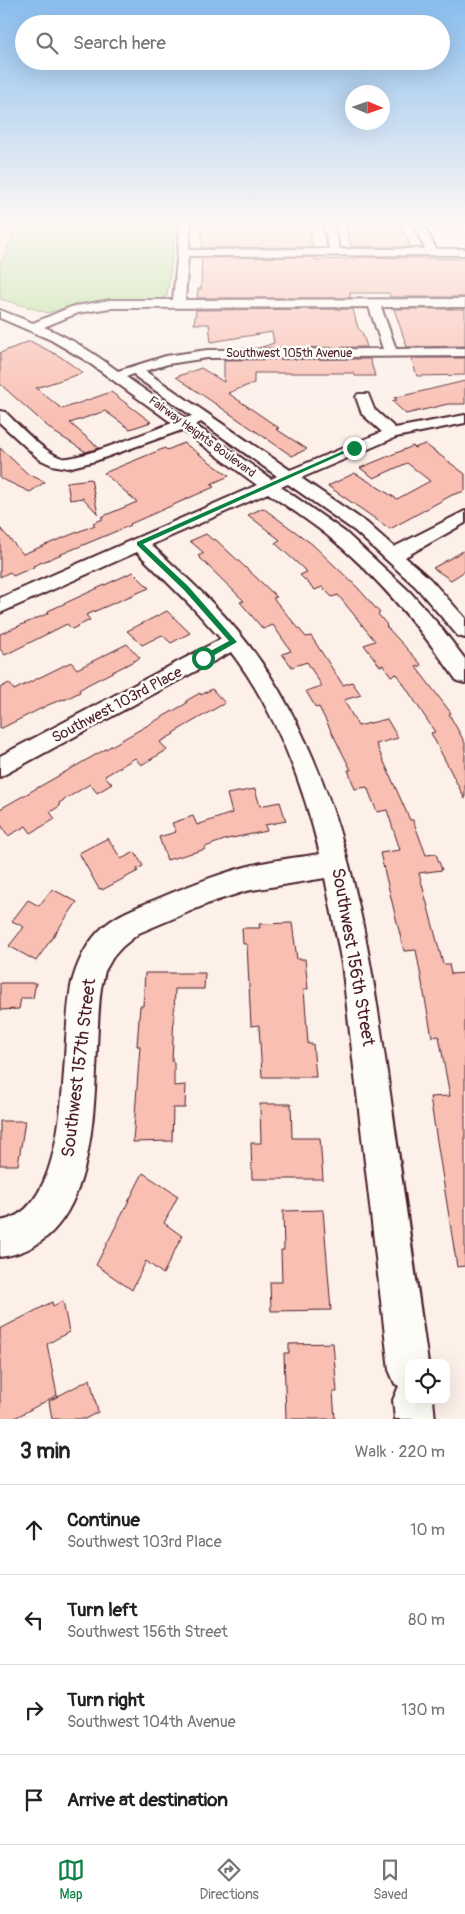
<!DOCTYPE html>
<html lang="en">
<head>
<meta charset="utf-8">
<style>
	:root { --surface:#fff; --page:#f6f6f6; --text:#222; --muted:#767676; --line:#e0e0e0; --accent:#0b8043 }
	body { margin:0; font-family:Pangolin,sans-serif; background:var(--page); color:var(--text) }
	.controls { position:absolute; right:15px; bottom:15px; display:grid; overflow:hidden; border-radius:10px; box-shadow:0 5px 20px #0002 }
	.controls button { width:45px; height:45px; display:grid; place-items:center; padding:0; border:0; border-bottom:1px solid var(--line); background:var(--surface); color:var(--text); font:25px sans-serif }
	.compass { position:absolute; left:345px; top:85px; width:45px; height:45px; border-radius:50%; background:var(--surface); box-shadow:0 5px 20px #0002; rotate:92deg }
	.stop { position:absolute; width:15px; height:15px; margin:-11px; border:4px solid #0b8043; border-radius:50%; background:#fff }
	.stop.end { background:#0b8043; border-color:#fff; box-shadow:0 1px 5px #0008 }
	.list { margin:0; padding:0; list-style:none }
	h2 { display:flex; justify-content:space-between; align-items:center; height:65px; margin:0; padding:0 20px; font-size:21px }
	h2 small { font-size:16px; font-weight:400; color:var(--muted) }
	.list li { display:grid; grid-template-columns:32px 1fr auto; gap:15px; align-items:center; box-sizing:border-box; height:90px; padding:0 20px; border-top:1px solid var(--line) }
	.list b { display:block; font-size:19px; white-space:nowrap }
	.list p { margin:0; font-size:16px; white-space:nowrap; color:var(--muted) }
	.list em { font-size:16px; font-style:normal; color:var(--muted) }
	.icon { flex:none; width:28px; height:28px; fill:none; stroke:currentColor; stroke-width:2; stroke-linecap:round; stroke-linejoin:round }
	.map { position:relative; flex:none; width:465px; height:1419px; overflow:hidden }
	.search { position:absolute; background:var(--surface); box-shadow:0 5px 20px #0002; left:15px; right:15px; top:15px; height:55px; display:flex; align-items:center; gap:12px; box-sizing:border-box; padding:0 18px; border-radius:28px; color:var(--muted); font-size:19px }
	.sheet { height:425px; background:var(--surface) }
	nav { display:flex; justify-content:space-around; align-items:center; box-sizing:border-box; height:70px; border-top:1px solid var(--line); background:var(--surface); font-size:14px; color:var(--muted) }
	nav a { display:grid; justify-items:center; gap:2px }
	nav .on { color:var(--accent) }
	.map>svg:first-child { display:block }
	.built { fill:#fbe1d9 }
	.green { fill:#b7df9b; stroke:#807f63 }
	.building { fill:#f9bfb3; stroke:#4a1f2b }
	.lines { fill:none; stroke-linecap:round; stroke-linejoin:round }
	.minor-casing { stroke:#4a1f2b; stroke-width:4 }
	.minor { fill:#fdfcf7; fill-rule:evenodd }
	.route { fill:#0b8043 }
	.labels { text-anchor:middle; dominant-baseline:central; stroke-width:5; stroke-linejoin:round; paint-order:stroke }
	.far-street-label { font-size:12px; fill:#4a1f2b; stroke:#fdfcf7 }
	.street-label { font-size:15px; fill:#4a1f2b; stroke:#fdfcf7 }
	.near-street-label { font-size:18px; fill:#4a1f2b; stroke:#fdfcf7 }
</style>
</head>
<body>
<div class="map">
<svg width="465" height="1419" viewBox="0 0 465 1419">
	<rect width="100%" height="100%" fill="#fcf0e9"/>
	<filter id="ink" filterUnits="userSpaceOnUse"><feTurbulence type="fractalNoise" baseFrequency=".02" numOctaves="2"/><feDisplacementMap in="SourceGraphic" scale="10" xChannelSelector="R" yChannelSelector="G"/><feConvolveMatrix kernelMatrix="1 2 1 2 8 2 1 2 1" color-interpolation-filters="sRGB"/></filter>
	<g filter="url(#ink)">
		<polygon class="built" points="0,220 21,220 0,264"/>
		<polygon class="green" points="21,220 177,220 167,296 159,300 97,301 76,304 48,313 0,299 0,264"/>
		<g class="building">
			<polygon points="344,220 398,220 411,247 351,247"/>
			<polygon points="202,225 308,225 313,247 202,248"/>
			<polygon points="315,257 316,260 355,259 355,257 465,259 465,297 390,297 389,293 350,293 350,298 197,298 198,289 201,289 202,258"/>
			<polygon points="353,309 358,328 362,332 367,347 259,348 274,343 272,332 211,342 209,324 194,324 196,310"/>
			<polygon points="394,309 465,309 465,346 407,347"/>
			<polygon points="30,341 61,357 83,373 36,388 62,409 111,392 151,422 130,429 105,411 70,423 99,448 86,452 54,432 0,384 0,353"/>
			<polygon points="411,358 465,358 465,375 417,376"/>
			<polygon points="370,359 375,376 355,376 354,373 254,373 254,383 228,393 279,428 276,429 307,449 292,456 176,377 201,368 224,382 224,360"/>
			<polygon points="465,381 465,404 448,404 406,414 392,401 397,400 394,398"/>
			<polygon points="184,443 229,476 211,484 214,487 130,524 131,525 33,566 34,567 13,576 10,572 0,577 0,528 23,554 95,525 93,523 103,519 101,517 137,502 104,473 165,448 167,450"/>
			<polygon points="425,444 465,474 465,491 452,495 390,529 328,486 355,473 397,499 430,481 407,463 374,478 360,468 413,446 414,448"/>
			<polygon points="0,448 28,474 45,482 30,492 0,478"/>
			<polygon points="91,479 98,514 83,498 70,500 67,482"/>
			<polygon points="263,508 312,544 358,588 380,613 378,614 387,625 386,626 420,663 421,666 416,667 451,713 449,714 465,743 465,799 431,733 435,732 414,700 397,674 391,676 383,665 380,666 364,645 375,641 338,595 332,597 322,587 315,590 300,575 307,572 275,543 280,540 248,515"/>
			<polygon points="206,534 213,540 215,539 277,597 273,598 306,637 311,636 343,685 352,682 361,695 344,700 358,726 387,719 398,738 376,744 410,820 413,820 426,855 436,854 442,870 419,873 443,964 449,964 451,974 465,973 465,1266 457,1267 430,1097 450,1096 439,1036 432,1037 416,950 404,951 380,853 400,850 387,810 377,812 367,787 355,789 348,770 351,770 319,707 316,708 306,691 322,686 307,662 292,667 282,654 291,651 273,625 263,629 240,602 244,601 198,556 204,553 190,541"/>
			<polygon points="465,550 465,571 451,580 433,568"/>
			<polygon points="133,572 149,588 86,615 90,620 72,629 67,624 5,655 0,649 0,634 49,613 48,611"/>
			<polygon points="167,611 190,633 171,643 162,635 142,645 127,631"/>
			<polygon points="127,644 140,658 89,684 79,690 80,692 64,700 63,699 48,705 0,729 0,688 9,683 14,690 71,662 77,669"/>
			<polygon points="212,689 225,703 173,733 174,734 160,742 167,750 141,765 135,758 105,776 112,784 97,793 90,784 59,803 60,806 50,812 55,819 31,833 26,826 8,836 0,823 0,809 187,703 186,701 200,693 201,695"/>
			<polygon points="255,789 260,806 280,802 286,821 265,825 267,831 227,839 205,847 206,849 167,860 159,837 176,832 172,823 193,816 197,825 232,813 227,794"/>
			<polygon points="108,838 121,859 135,852 143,866 137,869 138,871 102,890 101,888 99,889 79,853"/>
			<polygon points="52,889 77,902 36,961 9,946 24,927 12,921 28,900 39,906"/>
			<polygon points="292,923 297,959 305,959 308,989 304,989 308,1044 313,1044 316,1077 262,1077 259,1025 251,1026 247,944 243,944 242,928 260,928 259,924"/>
			<polygon points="145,973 205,973 204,989 175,989 172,1062 174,1062 174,1086 186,1085 185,1108 173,1108 172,1141 133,1142 140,1046 137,1046 140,1006 143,1006"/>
			<polygon points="0,983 36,983 33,998 21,998 19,1009 0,1010"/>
			<polygon points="260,1104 291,1104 292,1138 320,1138 323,1179 252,1179 251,1143 261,1143"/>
			<polygon points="0,1121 25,1121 18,1165 0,1165"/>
			<polygon points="143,1173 178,1196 164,1223 182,1236 163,1274 146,1261 132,1290 96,1265"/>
			<polygon points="323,1210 331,1310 271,1311 270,1282 282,1282 281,1250 284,1250 283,1211"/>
			<polygon points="63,1301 69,1332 47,1344 57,1395 13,1419 0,1419 0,1329 52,1302 53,1306"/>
			<polygon points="333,1343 337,1392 333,1392 335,1419 286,1419 284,1353 289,1353 289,1344"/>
			<polygon points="90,1379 98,1412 85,1419 52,1419 49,1401"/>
		</g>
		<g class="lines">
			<defs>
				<path id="minor" d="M181,220H191L189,250L329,249L322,220H332L340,249H425L411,220H421L436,249H465V255L188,256L185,300L465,299V307H381L396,349L465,348V356L207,358L168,364L145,371L290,470L382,432L362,414L356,397L358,394H368L374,409L395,428L465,415V423L396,437L301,478L367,523L394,547L465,511V523L405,557L430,579L465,618V638L458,636L416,587L355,531L288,484L281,487L345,532L410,592L439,625L465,659V683L457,681C421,629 382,581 333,540C313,523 289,508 268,493L151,545C191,581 231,618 261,662C348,790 369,944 390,1093C402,1183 415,1273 428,1363H409V1400H433L435,1419H395L393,1400L399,1386L395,1384L389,1370L342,964L325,878L246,891L212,902L139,933L122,947L113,957L105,971L101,988C90,1068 113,1243 0,1257V1221C76,1211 59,1036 72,982C77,964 85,946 98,932C114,915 135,908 157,899C186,887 215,875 245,867C270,860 295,858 320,854C303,784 275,710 231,652L0,777V756L221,639L193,608L137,552L0,613V598L257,485L182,430L95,461L68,468L52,465L39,459L0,423V411L5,412C19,425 44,453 62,458C77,461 153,430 172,423L85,360L51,340L0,318V310L33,323L71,307L110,300H173ZM369,307L383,349L207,350L166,356L118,371C95,354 71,338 44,327L78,313L110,308ZM134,374L136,377L192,416L185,418L126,377ZM201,422L277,476L271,479L195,425Z"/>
			</defs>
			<use href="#minor" class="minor-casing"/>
			<use href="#minor" class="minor"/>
		</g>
	</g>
	<linearGradient id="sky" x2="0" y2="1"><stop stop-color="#89bdee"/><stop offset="0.53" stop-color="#fef8f5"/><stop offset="1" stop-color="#fef8f5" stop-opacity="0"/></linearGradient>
	<rect width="465" height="419" fill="url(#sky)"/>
	<polygon class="route" points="352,447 356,448 143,544 188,586 237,642 206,660 201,660 201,656 229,641 184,590 137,545 137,542"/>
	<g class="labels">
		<g class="far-street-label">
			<text x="289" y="353">Southwest 105th Avenue</text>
			<text transform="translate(202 437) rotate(36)">Fairway Heights Boulevard</text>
		</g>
		<g class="street-label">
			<text transform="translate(117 705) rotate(-28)">Southwest 103rd Place</text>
		</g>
		<g class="near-street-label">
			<text transform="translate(353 957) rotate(80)">Southwest 156th Street</text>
			<text transform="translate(79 1068) rotate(-83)">Southwest 157th Street</text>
		</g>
	</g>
</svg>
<div class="controls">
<button><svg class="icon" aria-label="locate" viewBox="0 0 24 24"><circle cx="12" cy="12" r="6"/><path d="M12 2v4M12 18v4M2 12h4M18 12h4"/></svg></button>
</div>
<svg class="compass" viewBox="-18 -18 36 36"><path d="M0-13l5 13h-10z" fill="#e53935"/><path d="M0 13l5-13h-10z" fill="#767676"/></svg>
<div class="stop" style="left:203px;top:658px"></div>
<div class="stop end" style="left:354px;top:448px"></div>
<div class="search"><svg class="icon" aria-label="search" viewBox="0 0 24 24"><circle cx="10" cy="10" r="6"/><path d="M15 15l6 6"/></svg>Search here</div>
</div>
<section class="sheet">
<h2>3 min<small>Walk · 220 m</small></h2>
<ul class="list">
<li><svg class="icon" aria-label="ahead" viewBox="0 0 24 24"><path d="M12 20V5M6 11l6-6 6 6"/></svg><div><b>Continue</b><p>Southwest 103rd Place</p></div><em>10 m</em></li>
<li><svg class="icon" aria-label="left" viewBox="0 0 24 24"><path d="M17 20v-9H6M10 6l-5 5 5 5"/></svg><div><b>Turn left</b><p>Southwest 156th Street</p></div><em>80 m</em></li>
<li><svg class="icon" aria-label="right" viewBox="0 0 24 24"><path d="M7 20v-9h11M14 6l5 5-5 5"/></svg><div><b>Turn right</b><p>Southwest 104th Avenue</p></div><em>130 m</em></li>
<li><svg class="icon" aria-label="arrive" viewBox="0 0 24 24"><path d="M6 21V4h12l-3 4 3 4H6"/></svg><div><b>Arrive at destination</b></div></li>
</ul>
</section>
<nav>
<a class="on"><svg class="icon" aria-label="map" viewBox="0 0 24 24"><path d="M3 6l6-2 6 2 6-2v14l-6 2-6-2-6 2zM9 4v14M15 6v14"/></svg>Map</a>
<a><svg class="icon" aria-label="directions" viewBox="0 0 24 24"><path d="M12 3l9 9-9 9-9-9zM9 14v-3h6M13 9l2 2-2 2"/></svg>Directions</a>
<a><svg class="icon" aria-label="saved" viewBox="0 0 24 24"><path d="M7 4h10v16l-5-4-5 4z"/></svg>Saved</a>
</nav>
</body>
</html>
